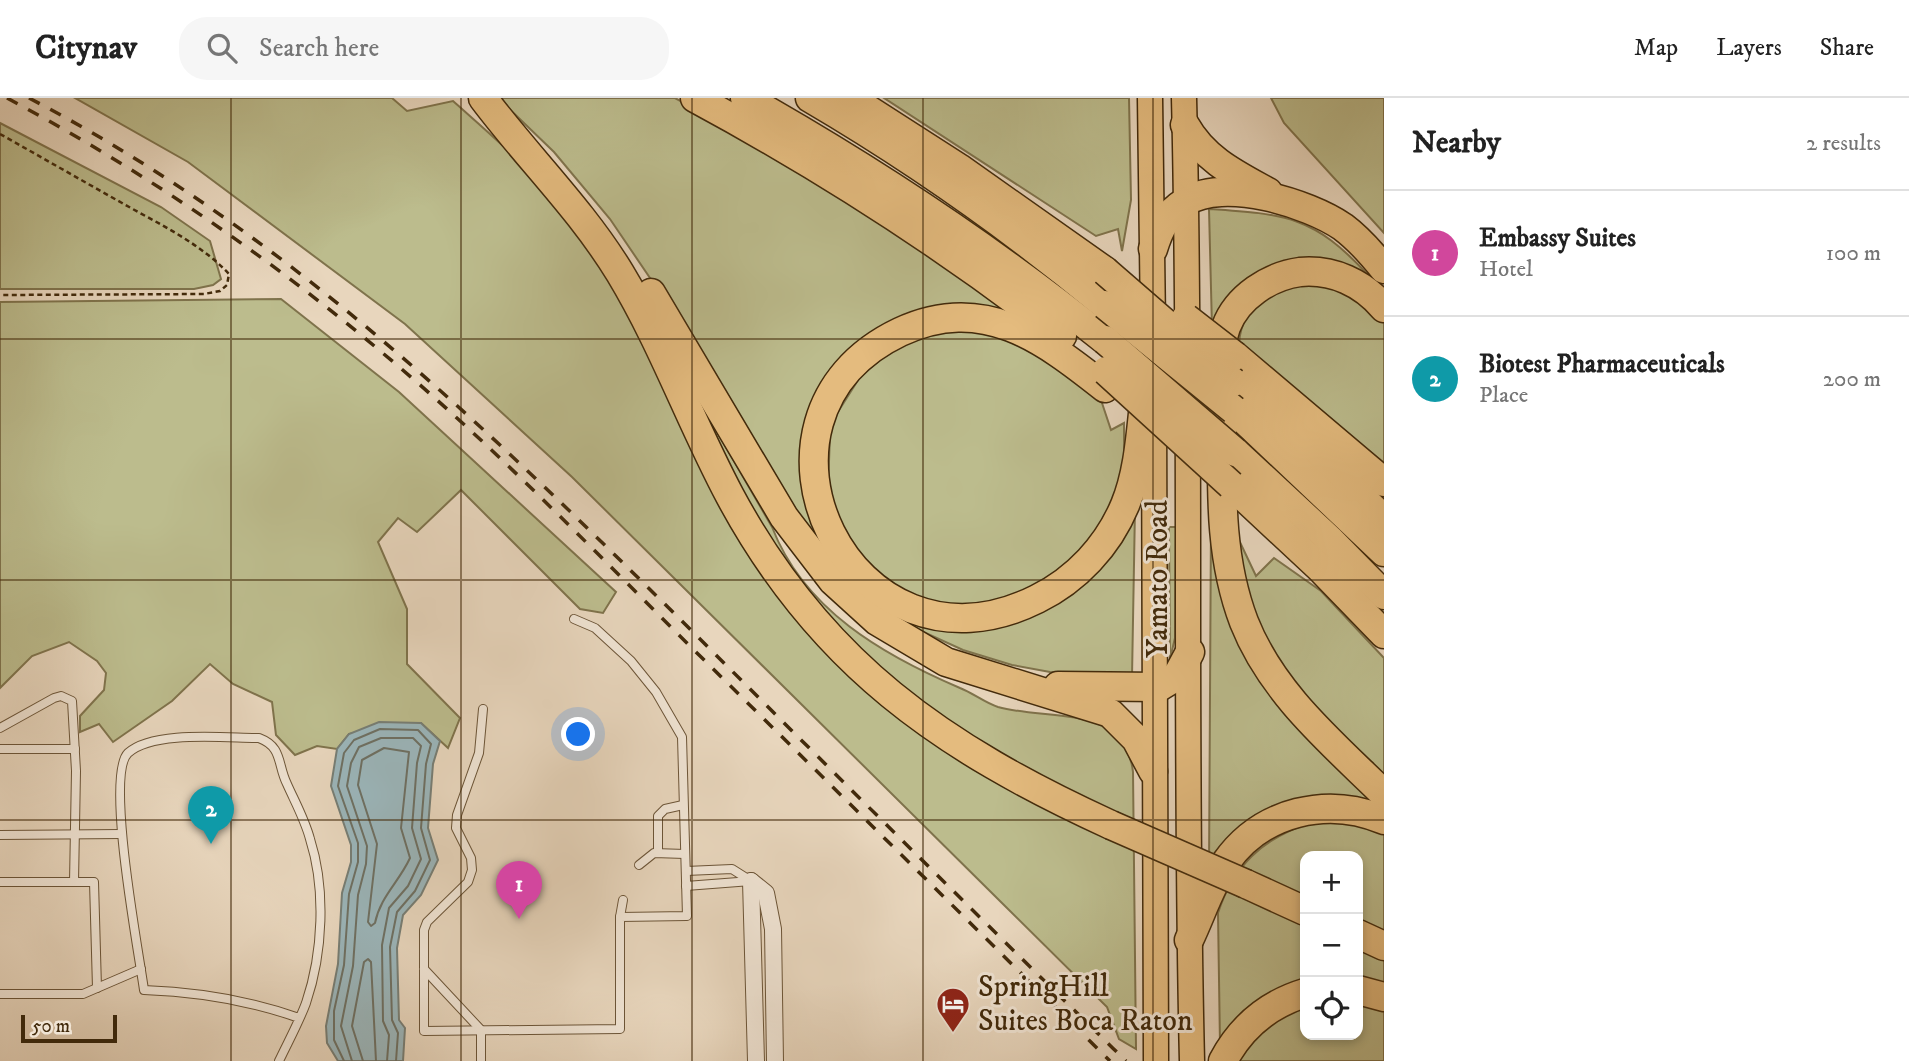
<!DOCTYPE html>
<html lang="en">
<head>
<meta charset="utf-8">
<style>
	:root { --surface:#fff; --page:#f6f6f6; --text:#222; --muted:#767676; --line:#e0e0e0; --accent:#1a73e8 }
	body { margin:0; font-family:"IM FELL DW Pica",serif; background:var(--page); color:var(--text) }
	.controls { position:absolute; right:21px; bottom:21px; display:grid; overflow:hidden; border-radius:14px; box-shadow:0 4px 10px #0003 }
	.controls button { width:63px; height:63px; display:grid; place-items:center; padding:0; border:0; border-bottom:2px solid var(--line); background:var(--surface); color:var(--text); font:35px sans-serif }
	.scale { position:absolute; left:21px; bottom:18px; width:96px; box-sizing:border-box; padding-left:7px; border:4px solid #422a0b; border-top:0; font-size:19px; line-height:24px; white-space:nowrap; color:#422a0b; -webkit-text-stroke:5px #f0e4d4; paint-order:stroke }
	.you { position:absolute; left:579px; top:637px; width:24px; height:24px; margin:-18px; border:5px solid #fff; border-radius:50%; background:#1a73e8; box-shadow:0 0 0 10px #1a73e833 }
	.badge { display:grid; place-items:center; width:46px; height:46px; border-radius:50%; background:var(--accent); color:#fff; font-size:23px; font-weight:700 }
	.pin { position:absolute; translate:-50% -58px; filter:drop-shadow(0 2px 4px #0008) }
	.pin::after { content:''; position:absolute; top:37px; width:24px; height:21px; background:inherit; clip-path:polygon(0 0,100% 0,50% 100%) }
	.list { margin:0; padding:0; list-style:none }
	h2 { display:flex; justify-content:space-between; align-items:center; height:91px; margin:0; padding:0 28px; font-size:30px }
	h2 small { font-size:23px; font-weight:400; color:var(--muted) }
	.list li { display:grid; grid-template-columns:46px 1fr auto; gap:21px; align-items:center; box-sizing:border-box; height:126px; padding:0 28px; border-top:2px solid var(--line) }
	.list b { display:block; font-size:26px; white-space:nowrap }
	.list p { margin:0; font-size:23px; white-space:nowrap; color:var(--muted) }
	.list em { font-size:23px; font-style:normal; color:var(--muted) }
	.icon { flex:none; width:38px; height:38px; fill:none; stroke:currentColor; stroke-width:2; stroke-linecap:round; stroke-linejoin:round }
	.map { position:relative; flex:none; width:1384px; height:963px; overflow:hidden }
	header { display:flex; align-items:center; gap:42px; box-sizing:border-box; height:98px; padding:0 35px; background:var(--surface); border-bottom:2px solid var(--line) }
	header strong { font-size:33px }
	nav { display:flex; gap:38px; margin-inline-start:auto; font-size:24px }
	.search { width:490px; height:63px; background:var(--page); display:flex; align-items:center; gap:18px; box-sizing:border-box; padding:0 24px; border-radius:28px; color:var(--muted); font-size:26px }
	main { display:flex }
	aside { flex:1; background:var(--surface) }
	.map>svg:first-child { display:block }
	.green { fill:#bcbc8d; stroke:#7f734c; stroke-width:2 }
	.water { fill:#9bb6bb; stroke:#777e75; stroke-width:2 }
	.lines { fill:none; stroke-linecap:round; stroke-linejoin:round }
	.shore { stroke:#6e7063; stroke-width:2 }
	.service-casing { stroke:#6c5538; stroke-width:10 }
	.minor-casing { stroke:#6c5538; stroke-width:18 }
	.primary-casing { stroke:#422a0b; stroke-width:27 }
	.motorway-casing { stroke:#422a0b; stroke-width:31 }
	.path { stroke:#422a0b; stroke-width:2.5; stroke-dasharray:5 3.5; stroke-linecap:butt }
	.service { stroke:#f0e4d4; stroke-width:8 }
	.minor { stroke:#f0e4d4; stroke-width:16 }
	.primary { stroke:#e4bb7e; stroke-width:24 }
	.motorway { stroke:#e4bb7e; stroke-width:28 }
	.rail { stroke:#422a0b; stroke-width:3.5; stroke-dasharray:12 12; stroke-linecap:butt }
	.motorway-bridge-casing { stroke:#422a0b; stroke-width:31; stroke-linecap:butt }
	.motorway-bridge { stroke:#e4bb7e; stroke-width:28 }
	.grid { fill:none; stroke:#422a0b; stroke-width:2; stroke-opacity:0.55 }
	.labels { text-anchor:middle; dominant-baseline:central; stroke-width:6; stroke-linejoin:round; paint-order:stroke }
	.street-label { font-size:30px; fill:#422a0b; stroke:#f0e4d4 }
	.poi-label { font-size:30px; fill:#422a0b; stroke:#f0e4d4; text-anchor:start }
</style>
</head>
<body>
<header>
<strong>Citynav</strong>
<div class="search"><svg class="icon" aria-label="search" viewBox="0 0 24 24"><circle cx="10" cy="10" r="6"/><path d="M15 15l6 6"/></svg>Search here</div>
<nav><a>Map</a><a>Layers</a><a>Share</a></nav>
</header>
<main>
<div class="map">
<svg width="1384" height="963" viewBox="0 0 1384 963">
	<rect width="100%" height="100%" fill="#e8d6bd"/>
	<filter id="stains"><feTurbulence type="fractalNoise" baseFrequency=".00286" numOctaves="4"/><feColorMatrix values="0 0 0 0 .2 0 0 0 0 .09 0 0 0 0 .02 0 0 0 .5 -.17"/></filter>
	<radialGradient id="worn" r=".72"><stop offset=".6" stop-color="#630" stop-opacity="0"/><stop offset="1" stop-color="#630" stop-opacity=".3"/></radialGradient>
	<g class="green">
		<path d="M75,0H392L407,13L453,3C498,43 543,81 578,131C602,166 624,204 643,241C666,283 681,328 703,371C721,405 742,438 763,471C846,597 979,681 1116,739V717C1072,697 1028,679 987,655C883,594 797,502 739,396C728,378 720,358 711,339C697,314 683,289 672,263L675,261L772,429C804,512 883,557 960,590C973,595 985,605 998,609C1030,618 1074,614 1103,628C1121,636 1131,655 1133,674L1136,951L1119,941L1107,909L1005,808L572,379L405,226L188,64Z"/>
		<polygon points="498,0 675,0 796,66 1017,213 919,217 809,333 852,483 1009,523 1135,410 1132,579 1050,574 1012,567 963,552 884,516 821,455 690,239 610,121 554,54"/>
		<polygon points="884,0 1129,0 1131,102 1122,153 1118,131 1096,138"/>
		<polygon points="1271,0 1384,0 1384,135 1284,25"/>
		<polygon points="0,25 161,109 210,143 221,181 213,187 194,191 0,191"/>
		<path d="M1209,111C1286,116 1314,118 1368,177L1330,166L1212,230Z"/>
		<path d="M1303,182H1321L1367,204L1384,224V365L1239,246C1240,221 1255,204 1278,194C1288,189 1294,190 1303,182Z"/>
		<polygon points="281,201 399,294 616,494 603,515 580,511 461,392 417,434 398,420 378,444 407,511 407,566 460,620 448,650 421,625 349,636 337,651 317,648 295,657 276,637 272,604 233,586 210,566 172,603 113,644 99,626 80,634 80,618 104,592 106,575 97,563 69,544 32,558 0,590 0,204"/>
		<polygon points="966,231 1021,243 1102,305 1111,332 1124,325 1124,364 1119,403 1069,471 1006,505 940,509 880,484 833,421 828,390 830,337 836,317 860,279 892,252 932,235"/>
		<polygon points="1211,422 1227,500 1382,706 1334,700 1209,774"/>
		<polygon points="1169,429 1176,429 1175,540 1170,561"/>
		<polygon points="1238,440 1256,478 1274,460 1321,493 1384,560 1384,686 1293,590 1246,503"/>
		<path d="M1310,725H1350L1384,736V839L1358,826V758H1305V889L1220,947L1218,815C1233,768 1263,740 1310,725Z"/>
		<polygon points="1358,846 1384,858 1384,893 1358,887"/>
		<polygon points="1358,902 1384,910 1384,963 1235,963 1257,935 1305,905 1305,937 1358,937"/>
	</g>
	<polygon class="water" points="379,624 421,625 440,643 433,666 428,730 438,762 421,797 403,817 397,850 399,922 405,930 403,963 338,963 327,945 326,928 338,866 342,795 351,764 351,747 331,688 337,651 349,636"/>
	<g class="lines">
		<g class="shore">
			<path d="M384,650L409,654L401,730L410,760C399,784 380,799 375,825L371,828L368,824L377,746L358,687L362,662Z"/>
			<polyline points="344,963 334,942 334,913 344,867 349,796 358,764 358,745 338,688 344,655 354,642 380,631 418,632 431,646 426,666 421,730 430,762 415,793 397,814 390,849 392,922 398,935 396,963"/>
			<polyline points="352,963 341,928 353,868 358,797 366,766 367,748 347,688 351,665 359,649 381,640 413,640 421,648 417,665 412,730 421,761 408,788 389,810 382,847 383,923 389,937 387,963"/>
			<polyline points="363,963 352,928 364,864 368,861 371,864 376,963"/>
		</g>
		<defs>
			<g id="service">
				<polyline points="483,611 479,655 457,717 456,730 471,760 472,772 468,784 427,824 424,832 424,933 620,931 620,819 687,818 682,639 656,594 631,563 595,530 574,521"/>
				<polyline points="0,630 54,600 61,598 72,603 76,673 74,784"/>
				<polyline points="0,651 75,651"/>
				<polyline points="0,737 122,736"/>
				<polyline points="658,755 658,718 665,711 683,707"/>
				<polyline points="639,767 654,755 685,756"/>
				<polyline points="686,773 732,771 751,783"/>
				<polyline points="0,784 94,784 97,890"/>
				<polyline points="686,788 751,783"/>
				<polyline points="620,819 623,802"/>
				<polyline points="424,871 481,932 481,963"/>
				<polyline points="0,896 83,896 141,871"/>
				<path d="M279,963C288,944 299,924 306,905C323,855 326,791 310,741C305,722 295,704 287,686C277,666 283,649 259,640C226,640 153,632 128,655C105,677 139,855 144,892C197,894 249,902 299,920"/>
			</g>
			<g id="minor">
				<polyline points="751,783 766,795 773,831 775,963"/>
				<polyline points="751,783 756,963"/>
			</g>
			<g id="primary">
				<polyline points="1150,0 1153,227"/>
				<path d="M1184,0C1192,321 1184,642 1192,963"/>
				<polyline points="1154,306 1156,963"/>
			</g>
			<g id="motorway">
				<path d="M483,0C528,60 581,111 620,175C663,246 691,325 730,398C820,566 943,650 1111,727"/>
				<path d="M695,0C823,69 947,149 1062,238"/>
				<path d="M745,0C871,71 992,151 1105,242"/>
				<path d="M810,0C914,61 1012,130 1105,207"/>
				<polyline points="850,0 959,70 1105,173"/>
				<path d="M1185,27C1204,61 1235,76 1268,94"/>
				<path d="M1153,151C1159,131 1167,115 1185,104C1224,79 1308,105 1343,129C1359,141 1372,156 1384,171"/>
				<polyline points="651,195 784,419 833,483 877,523 946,564 1110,615 1136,641 1153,673"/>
				<path d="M1384,210C1363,185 1333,171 1300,174C1270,178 1237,199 1226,229C1217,255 1221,286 1222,314C1222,385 1218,456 1244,524C1272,595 1331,644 1384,696"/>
				<polyline points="1235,258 1384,384"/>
				<polyline points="1233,284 1275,317 1384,421"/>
				<path d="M1105,290C1043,241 983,195 900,234C719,320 851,594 1037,501C1076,482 1108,448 1125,407C1140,371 1141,327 1146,288"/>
				<polyline points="1234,312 1384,454"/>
				<polyline points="1235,354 1330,442 1384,497"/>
				<polyline points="1231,387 1320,470 1384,536"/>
				<polyline points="1058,588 1159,589 1177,578 1190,554"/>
				<polyline points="1246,786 1305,813"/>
				<polyline points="1358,836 1384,848"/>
				<path d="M1189,842C1201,817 1210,788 1226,764C1262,713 1328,698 1384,722"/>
				<polyline points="1358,892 1384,899"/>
				<path d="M1223,963C1241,929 1269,906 1305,895"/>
			</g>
		</defs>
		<use href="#service" class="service-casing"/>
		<use href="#minor" class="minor-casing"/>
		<use href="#primary" class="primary-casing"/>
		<use href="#motorway" class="motorway-casing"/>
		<path class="path" d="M0,36C41,59 81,82 122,105C159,126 200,145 229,176L227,187L220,193L204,196L0,197"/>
		<use href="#service" class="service"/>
		<use href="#minor" class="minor"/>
		<use href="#primary" class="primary"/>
		<use href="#motorway" class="motorway"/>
		<g class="rail">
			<path d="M7,0C142,72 268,158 385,257C494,348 593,452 695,553C833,689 971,826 1110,963"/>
			<path d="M29,0C291,137 490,333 697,538C839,680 982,822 1126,963"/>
		</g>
		<defs>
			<g id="motorway-bridge">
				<polyline points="1105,173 1233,284"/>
				<polyline points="1105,207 1234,312"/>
				<polyline points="1186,220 1235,258"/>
				<polyline points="1105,242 1235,354"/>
				<polyline points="1106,273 1231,387"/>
				<polyline points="1111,727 1246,786"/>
			</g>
		</defs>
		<use href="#motorway-bridge" class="motorway-bridge-casing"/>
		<use href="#motorway-bridge" class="motorway-bridge"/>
	</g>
	<path class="grid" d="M231,0V963M461,0V963M692,0V963M923,0V963M1153,0V963M0,241H1384M0,482H1384M0,722H1384"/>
	<defs>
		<symbol id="hotel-pin" viewBox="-11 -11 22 30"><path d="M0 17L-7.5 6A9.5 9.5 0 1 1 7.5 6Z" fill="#8f2418" stroke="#f0e4d4"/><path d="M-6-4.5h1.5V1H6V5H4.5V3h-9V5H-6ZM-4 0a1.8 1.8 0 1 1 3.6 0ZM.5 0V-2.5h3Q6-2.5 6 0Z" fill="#fff"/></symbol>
	</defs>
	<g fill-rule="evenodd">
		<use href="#hotel-pin" x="934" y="887" width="38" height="52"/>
	</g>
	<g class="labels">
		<g class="street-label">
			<text transform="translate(1158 481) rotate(-90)">Yamato Road</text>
		</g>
		<g class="poi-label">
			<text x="978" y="889">SpringHill<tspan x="978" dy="34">Suites Boca Raton</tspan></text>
		</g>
	</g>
	<rect width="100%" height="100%" filter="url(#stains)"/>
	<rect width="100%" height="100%" fill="url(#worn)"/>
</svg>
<div class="controls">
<button>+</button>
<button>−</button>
<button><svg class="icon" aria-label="locate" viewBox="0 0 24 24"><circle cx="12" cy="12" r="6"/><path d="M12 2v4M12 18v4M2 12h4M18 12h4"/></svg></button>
</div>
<div class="scale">50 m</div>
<div class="you"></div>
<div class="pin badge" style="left:519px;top:821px;background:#d1479c">1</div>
<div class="pin badge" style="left:211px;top:746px;background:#0f9aa8">2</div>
</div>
<aside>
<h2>Nearby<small>2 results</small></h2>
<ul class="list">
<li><span class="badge" style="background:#d1479c">1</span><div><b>Embassy Suites</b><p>Hotel</p></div><em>100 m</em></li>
<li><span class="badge" style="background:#0f9aa8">2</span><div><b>Biotest Pharmaceuticals</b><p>Place</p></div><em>200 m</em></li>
</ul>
</aside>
</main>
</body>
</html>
